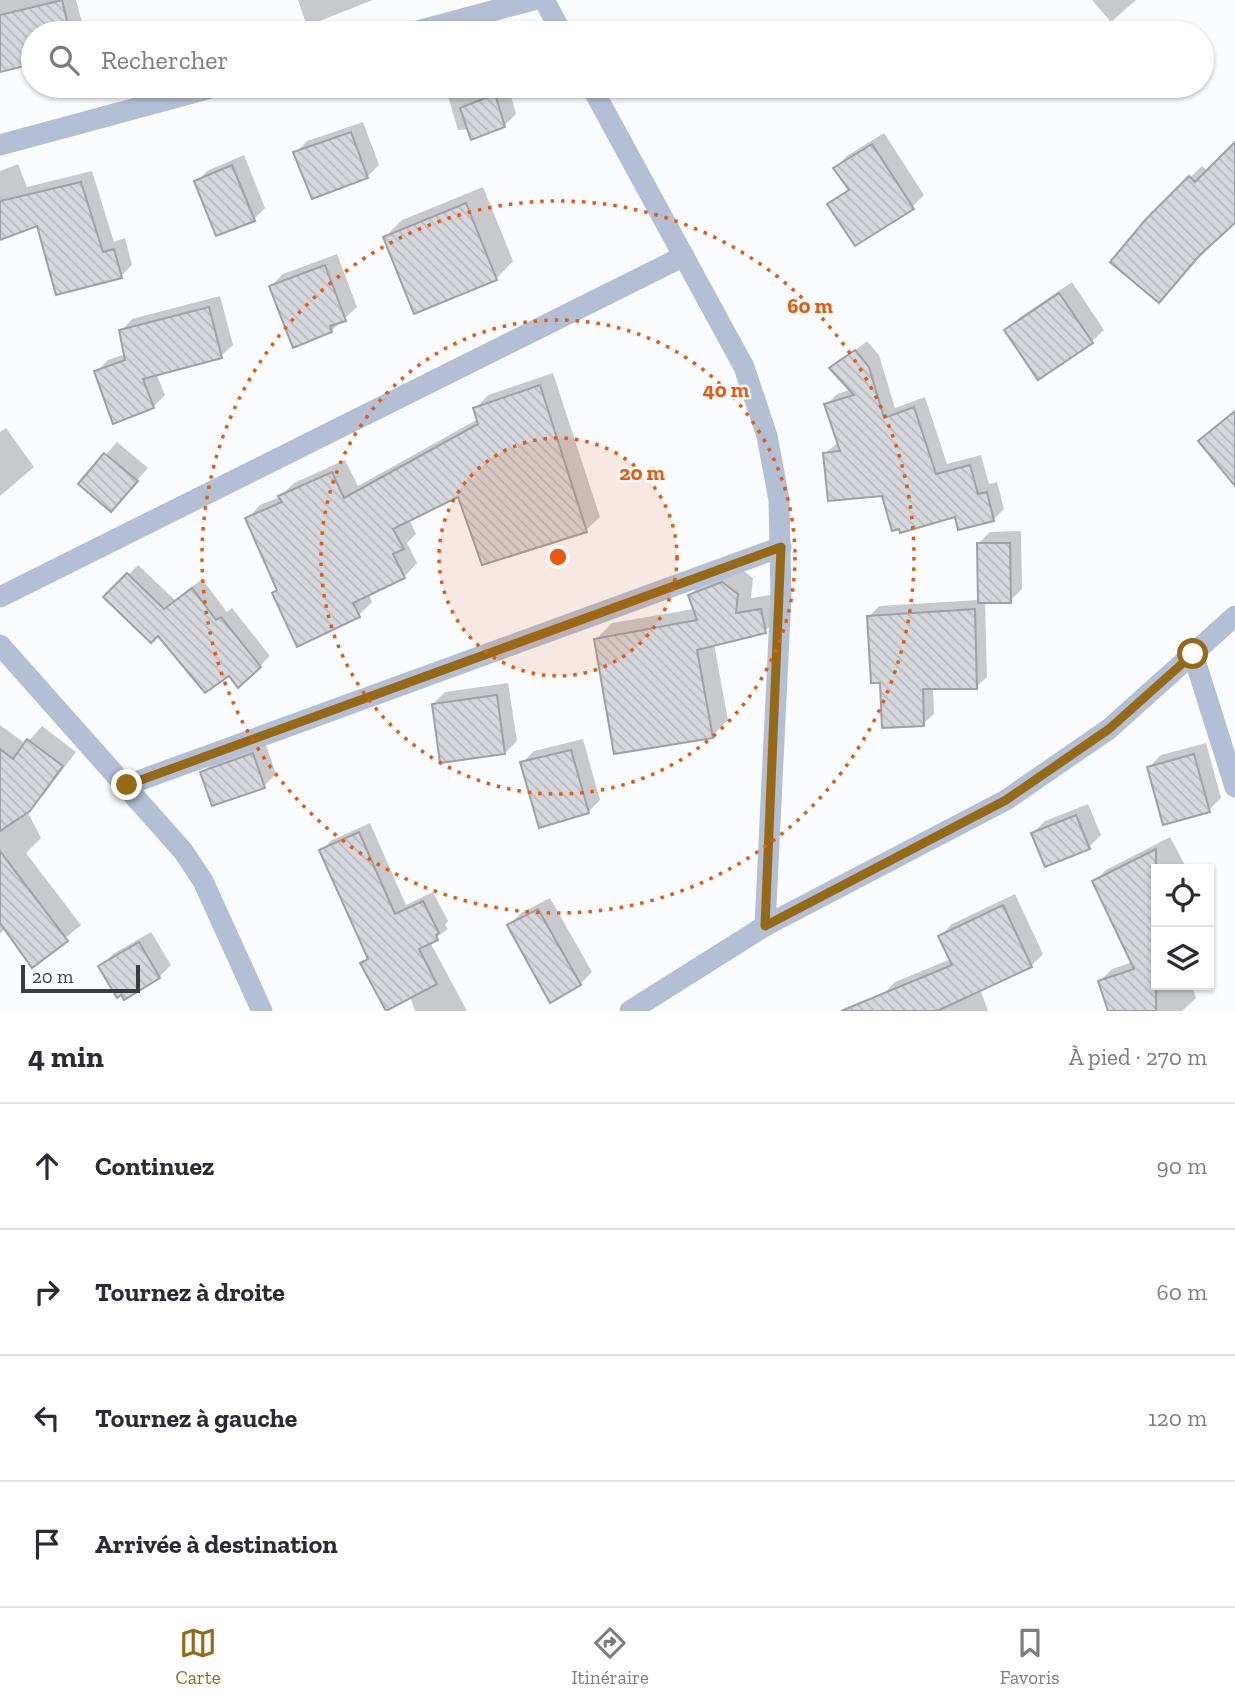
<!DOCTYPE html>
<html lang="fr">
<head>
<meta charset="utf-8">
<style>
	:root { --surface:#fff; --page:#f7f7f7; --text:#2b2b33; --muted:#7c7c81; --line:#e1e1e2; --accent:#956916 }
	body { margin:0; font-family:"Zilla Slab",serif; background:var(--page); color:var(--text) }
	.controls { position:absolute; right:21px; bottom:21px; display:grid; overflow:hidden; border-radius:0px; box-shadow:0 2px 5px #0004 }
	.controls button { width:63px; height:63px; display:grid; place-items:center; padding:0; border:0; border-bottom:2px solid var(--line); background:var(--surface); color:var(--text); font:35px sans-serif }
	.scale { position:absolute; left:21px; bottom:18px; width:119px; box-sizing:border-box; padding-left:7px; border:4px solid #3a3c3e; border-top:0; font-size:19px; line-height:24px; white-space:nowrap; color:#3a3c3e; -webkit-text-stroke:5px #fafcff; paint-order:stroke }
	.stop { position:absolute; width:21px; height:21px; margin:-16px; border:5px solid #956916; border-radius:50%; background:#fff }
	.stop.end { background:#956916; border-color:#fff; box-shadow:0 2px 7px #0008 }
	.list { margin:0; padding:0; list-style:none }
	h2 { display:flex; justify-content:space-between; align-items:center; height:91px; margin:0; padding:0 28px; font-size:30px }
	h2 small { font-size:23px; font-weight:400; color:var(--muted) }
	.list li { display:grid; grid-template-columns:46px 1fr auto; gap:21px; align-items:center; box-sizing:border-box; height:126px; padding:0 28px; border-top:2px solid var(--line) }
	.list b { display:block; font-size:26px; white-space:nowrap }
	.list em { font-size:23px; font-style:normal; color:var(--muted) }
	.icon { flex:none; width:38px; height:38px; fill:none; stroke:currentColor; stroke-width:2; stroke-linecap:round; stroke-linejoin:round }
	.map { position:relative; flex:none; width:1235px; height:1011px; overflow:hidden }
	.search { position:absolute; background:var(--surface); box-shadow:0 2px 5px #0004; left:21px; right:21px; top:21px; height:77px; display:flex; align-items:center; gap:18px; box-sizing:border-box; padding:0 24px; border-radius:38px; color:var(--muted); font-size:26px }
	.sheet { height:595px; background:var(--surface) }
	nav { display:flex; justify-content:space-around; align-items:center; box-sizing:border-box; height:98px; border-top:2px solid var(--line); background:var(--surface); font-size:19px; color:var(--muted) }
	nav a { display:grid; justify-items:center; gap:4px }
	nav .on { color:var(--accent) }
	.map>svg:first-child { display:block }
	.shadow { fill:#0003 }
	.building { fill:url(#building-back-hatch); stroke:#9da0a5; stroke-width:2 }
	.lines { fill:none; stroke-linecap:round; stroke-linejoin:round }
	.street { stroke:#b2bfd4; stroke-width:21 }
	.route { stroke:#956916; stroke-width:9 }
	.ring { fill:none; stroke:#e8590c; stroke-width:3.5; stroke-dasharray:3.5 7 }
	.centre { fill:#e8590c; stroke:#fafcff; stroke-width:3.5 }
	.ring-label { font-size:21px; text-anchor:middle; font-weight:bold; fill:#e8590c; stroke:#fafcff; stroke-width:5; stroke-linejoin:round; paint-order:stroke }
</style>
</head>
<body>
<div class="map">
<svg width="1235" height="1011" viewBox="0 0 1235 1011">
	<defs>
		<pattern id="building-back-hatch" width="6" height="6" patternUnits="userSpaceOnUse" patternTransform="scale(1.75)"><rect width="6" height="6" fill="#d4d7dc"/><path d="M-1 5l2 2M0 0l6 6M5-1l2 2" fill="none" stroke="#b7b9be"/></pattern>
	</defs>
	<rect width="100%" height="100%" fill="#fafcff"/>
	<g class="shadow">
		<polygon points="0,0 76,0 85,33 33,33 33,62 0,70"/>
		<polygon points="298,0 373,0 307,26"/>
		<polygon points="1092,0 1136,0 1111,22"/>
		<polygon points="445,86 508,86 516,114 504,126 458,130"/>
		<polygon points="363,122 379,165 367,177 295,153 307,141"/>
		<polygon points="884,133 924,195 912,207 830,205 849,188 835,168 847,156"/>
		<polygon points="1235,144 1235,219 1159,301 1147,220 1202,166 1207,171"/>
		<polygon points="244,155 265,208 254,219 196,182 207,171"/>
		<polygon points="18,164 27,187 92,171 114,242 125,238 132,265 121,276 38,224 0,238 0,171"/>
		<polygon points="483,187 513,261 496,279 385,237 402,220"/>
		<polygon points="337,254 357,307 331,331 271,286 283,274"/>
		<polygon points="1072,282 1104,330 1092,341 1007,330 1019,318"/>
		<polygon points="220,296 233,345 221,356 156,373 165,395 153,407 96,372 108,360 125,354 121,331 132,319"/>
		<polygon points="867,341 879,355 895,408 925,397 947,464 981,455 989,484 997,482 1004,509 993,520 956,515 883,494 825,453 839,442 826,405 837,394 852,389 844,359"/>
		<polygon points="553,373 600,517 586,530 459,495 409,519 416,534 407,543 417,563 404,577 369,594 372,602 359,615 274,593 279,588 247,519 260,505 280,497 294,483 345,460 358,486 478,419 475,409 488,395"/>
		<polygon points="6,428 34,467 0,496 0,432"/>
		<polygon points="117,442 148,468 111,510 80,484"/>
		<polygon points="1021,531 1022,589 1010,601 985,602 987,677 976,687 933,688 934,714 923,724 882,681 869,617 879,606 979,600 978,544 990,532"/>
		<polygon points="138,565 175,600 202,579 227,612 232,608 270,656 260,666 229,674 158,634 106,597"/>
		<polygon points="739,567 753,578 751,598 777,594 781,615 765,631 714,644 728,720 712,736 596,639 612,623 694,609 690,595 706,579"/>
		<polygon points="508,683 517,741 505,753 433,704 445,692"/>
		<polygon points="0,725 26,744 42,726 76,752 44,794 27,811 41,838 26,853 81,925 32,966 5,928 0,934"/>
		<polygon points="583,739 600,800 588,812 522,763 534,751"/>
		<polygon points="265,742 276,774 264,786 202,773 214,761"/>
		<polygon points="1206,743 1221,798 1209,810 1149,767 1161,755"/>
		<polygon points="1088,804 1101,835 1089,847 1033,833 1045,821"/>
		<polygon points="370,823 406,905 433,892 448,921 445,925 448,929 430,942 467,1011 415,1011 410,997 362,963 369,957 321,850 332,840"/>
		<polygon points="1170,837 1187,869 1156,869 1156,985 1192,985 1196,998 1182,1011 1110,1011 1100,981 1112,969 1133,962 1094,882 1106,870"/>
		<polygon points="1015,894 1043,954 1031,966 980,989 988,1011 890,1011 883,994 895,982 951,959 940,936 952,924"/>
		<polygon points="550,898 592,972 580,984 509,925 521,913"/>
		<polygon points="151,932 171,965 159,977 101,966 113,954"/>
	</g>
	<g class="building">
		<polygon points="62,0 70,33 33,33 33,64 0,72 0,15"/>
		<polygon points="495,94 505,127 471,140 460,108"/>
		<polygon points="351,132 368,178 312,199 293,152"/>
		<polygon points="1235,142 1235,223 1199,256 1159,303 1110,262 1146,219 1189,176 1195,182"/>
		<polygon points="872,144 914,209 855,246 827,204 849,190 833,168"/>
		<polygon points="232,165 255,221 216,236 194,181"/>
		<polygon points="81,182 103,252 114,249 122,278 56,295 37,226 0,240 0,201"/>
		<polygon points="466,203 497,280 414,314 383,237"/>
		<polygon points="325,265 346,321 330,326 332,332 293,348 269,286"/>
		<polygon points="1059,293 1093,343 1038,380 1004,330"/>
		<polygon points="209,307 222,358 143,379 154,408 113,424 94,371 125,360 119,330"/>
		<polygon points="855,350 869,367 884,418 914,407 936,474 970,465 978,494 987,492 994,521 958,530 955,517 900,533 899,529 892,531 882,496 828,501 823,453 840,451 824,404 854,395 829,368"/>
		<polygon points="540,385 587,532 482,565 458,497 393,529 404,549 393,554 405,578 353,603 360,617 297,647 272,593 277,590 245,518 282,502 278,496 332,472 344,498 478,424 473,408"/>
		<polygon points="1235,411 1235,486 1198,441"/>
		<polygon points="104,453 138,481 111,512 78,484"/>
		<polygon points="977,543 1010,543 1011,603 978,603"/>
		<polygon points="127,573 164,609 192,588 216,620 221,617 261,667 238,688 229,676 205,693 158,636 151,643 103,597"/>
		<polygon points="722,582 738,594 736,613 761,609 766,633 697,650 713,738 614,754 594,639 697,620 688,595"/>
		<polygon points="975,609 977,689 923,689 924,726 882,728 880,683 871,683 867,616"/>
		<polygon points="497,695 505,754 440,763 432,704"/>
		<polygon points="27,739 63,766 30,811 0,831 0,749 13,759"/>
		<polygon points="571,750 589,813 539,828 520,762"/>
		<polygon points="253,753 265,788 212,806 200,772"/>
		<polygon points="1194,754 1210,812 1163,825 1147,767"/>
		<polygon points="1076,815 1090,849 1045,867 1031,833"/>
		<polygon points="359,832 395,914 423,901 439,933 436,935 438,940 419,949 437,984 386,1011 360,963 368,959 319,850"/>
		<polygon points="1156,849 1156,1011 1108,1011 1098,981 1134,969 1092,881"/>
		<polygon points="0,851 68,941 32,968 0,923"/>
		<polygon points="1003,905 1032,967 937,1011 841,1011 952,965 938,936"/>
		<polygon points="538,909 581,985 550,1003 507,925"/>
		<polygon points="139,942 160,978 124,1000 121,995 117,998 98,966"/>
	</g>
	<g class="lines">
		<g class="street">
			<polyline points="544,0 562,33"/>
			<polyline points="410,33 533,0"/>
			<polyline points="591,86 744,367 767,436 779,500 781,595 765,926"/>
			<polyline points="0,145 218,86"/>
			<polyline points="0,597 684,256"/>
			<polyline points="0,645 183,851 203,881 262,1011"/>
			<polyline points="1193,654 1235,787"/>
			<polyline points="127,785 781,547"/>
			<polyline points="630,1011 765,926 1006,800 1109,729 1235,616"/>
		</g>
	</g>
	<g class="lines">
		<polyline class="route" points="127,785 781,547 765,926 1006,800 1109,729 1193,654"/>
	</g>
	<circle cx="558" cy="557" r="119" fill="#e8590c" fill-opacity=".12"/>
	<g class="ring">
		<circle cx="558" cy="557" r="119"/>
		<circle cx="558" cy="557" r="237"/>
		<circle cx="558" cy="557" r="356"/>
	</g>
	<circle cx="558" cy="557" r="10" class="centre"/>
	<g class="ring-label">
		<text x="810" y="313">60 m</text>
		<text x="726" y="397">40 m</text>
		<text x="642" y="480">20 m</text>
	</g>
</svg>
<div class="controls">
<button><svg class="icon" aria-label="locate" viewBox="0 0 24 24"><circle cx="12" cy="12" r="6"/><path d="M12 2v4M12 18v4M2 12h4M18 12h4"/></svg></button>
<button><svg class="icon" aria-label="layers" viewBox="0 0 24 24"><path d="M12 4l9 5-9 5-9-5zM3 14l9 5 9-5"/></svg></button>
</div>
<div class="scale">20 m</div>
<div class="stop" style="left:1193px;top:654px"></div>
<div class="stop end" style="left:127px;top:785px"></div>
<div class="search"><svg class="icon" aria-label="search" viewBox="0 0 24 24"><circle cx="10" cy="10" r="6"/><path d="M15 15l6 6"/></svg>Rechercher</div>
</div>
<section class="sheet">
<h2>4 min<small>À pied · 270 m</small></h2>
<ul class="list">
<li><svg class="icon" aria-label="ahead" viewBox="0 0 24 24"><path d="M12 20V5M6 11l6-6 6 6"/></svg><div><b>Continuez</b></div><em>90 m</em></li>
<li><svg class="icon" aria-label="right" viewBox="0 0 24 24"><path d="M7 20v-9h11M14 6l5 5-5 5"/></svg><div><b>Tournez à droite</b></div><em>60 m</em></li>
<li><svg class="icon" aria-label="left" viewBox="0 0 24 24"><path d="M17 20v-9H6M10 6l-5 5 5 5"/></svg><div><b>Tournez à gauche</b></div><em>120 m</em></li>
<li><svg class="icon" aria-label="arrive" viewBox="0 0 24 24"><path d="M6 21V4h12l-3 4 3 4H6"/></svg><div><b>Arrivée à destination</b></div></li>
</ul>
</section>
<nav>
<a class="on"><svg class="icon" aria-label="map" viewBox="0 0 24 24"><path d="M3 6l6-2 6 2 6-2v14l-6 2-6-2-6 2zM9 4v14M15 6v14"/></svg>Carte</a>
<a><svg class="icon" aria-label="directions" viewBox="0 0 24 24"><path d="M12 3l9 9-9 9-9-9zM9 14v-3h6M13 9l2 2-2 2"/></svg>Itinéraire</a>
<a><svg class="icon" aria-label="saved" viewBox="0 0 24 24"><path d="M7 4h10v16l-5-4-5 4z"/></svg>Favoris</a>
</nav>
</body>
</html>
